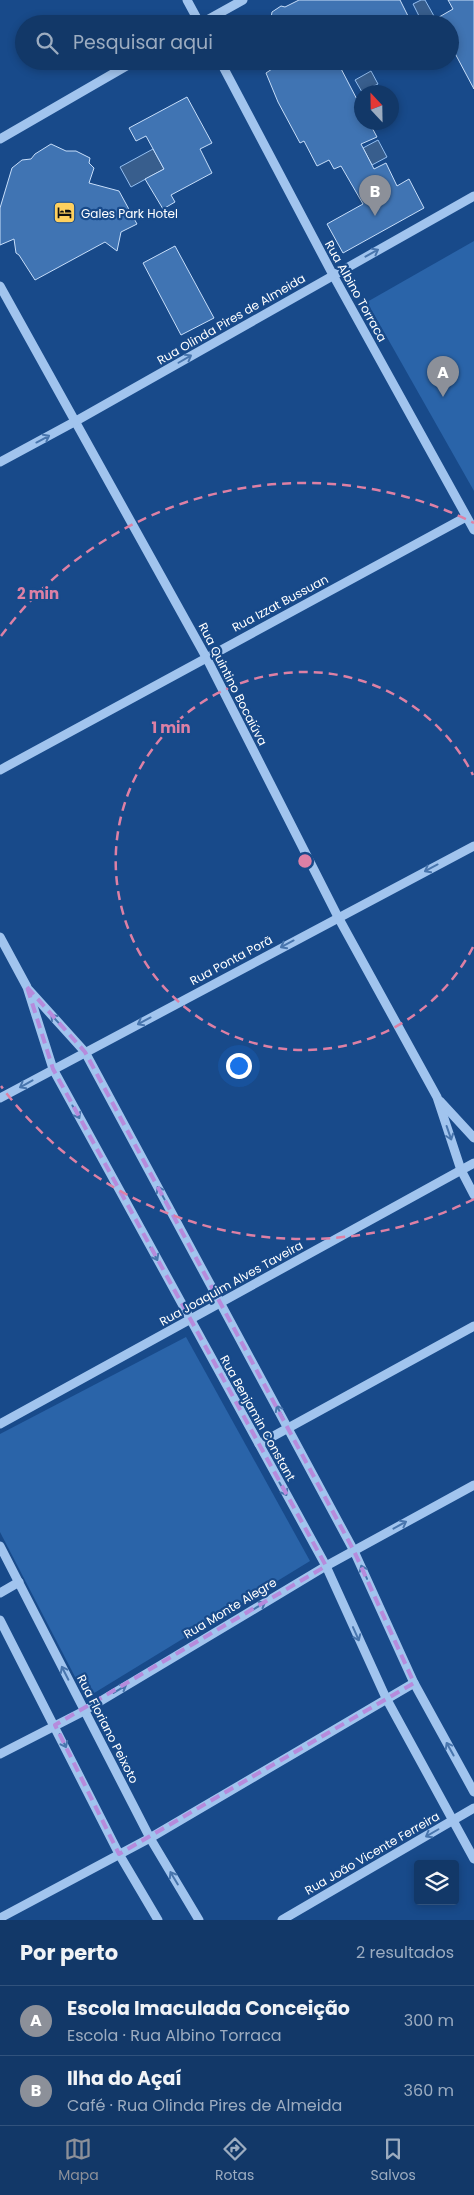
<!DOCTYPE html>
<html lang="pt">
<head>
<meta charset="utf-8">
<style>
	:root { --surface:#123868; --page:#1f4371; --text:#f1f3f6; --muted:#9cacc0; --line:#31527c; --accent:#8c9099 }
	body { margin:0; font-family:Poppins,sans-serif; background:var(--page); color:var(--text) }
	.controls { position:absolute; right:15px; bottom:15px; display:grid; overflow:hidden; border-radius:5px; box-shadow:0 2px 8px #0003 }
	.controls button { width:45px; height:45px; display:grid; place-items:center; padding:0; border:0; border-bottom:1px solid var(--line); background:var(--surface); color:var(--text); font:25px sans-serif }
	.compass { position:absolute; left:354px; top:85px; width:45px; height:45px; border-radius:50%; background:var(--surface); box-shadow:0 2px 8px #0003; rotate:338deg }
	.you { position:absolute; left:238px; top:1065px; width:18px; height:18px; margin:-12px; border:4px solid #fff; border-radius:50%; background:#1a73e8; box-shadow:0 0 0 8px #1a73e833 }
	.badge { display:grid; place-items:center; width:32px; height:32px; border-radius:50%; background:var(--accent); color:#fff; font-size:16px; font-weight:700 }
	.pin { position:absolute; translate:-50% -41px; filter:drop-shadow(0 1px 2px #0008) }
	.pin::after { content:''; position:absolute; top:26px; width:18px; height:15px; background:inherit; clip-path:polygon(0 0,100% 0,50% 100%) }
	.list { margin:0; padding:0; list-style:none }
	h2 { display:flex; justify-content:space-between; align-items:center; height:65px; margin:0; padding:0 20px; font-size:21px }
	h2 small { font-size:16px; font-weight:400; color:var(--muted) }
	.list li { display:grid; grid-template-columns:32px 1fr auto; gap:15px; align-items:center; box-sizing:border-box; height:70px; padding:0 20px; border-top:1px solid var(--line) }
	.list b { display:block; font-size:19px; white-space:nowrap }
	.list p { margin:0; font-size:16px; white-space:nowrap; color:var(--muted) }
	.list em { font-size:16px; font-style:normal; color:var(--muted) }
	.icon { flex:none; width:28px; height:28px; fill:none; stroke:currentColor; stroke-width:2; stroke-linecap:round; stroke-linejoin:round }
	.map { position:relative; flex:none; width:474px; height:1920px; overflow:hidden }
	.search { position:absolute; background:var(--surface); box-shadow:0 2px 8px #0003; left:15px; right:15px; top:15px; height:55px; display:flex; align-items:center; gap:12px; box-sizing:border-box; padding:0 18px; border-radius:28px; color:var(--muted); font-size:19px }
	.sheet { height:205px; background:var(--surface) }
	nav { display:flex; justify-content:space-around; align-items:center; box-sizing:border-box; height:70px; border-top:1px solid var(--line); background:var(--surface); font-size:14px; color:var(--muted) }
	nav a { display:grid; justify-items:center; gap:2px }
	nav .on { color:var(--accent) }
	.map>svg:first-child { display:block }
	.green { fill:#2a64a9 }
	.water { fill:#385e8d; stroke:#94bff1 }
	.building { fill:#4074b3; stroke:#c7defa }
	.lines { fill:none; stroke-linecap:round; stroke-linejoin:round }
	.minor { stroke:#a1c4ee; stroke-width:9 }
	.oneway { stroke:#4875ad }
	.marked { fill:none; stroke:#b68bdc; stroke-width:4; stroke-dasharray:10 6; stroke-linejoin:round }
	.ring { fill:none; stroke:#dd80a5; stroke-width:2.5; stroke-dasharray:9 6 }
	.labels { text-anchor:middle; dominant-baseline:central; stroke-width:4.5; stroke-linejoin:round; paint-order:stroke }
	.poi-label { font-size:12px; fill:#fff; stroke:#184a8a; text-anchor:start }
	.street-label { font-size:12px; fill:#fff; stroke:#184a8a }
	.centre { fill:#dd80a5; stroke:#184a8a; stroke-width:2.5 }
	.ring-label { font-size:15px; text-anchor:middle; font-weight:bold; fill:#dd80a5; stroke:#184a8a; stroke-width:4.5; stroke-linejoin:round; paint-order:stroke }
</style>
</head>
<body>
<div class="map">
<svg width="474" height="1920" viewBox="0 0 474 1920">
	<rect width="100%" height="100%" fill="#184a8a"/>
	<g class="green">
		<polygon points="474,241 474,491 367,302"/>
		<polygon points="186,1337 310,1561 86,1698 0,1532 0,1434"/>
	</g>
	<g class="water">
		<polygon points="421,0 425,0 434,16 422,22 413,4"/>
		<polygon points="371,71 378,84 362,92 355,80"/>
		<polygon points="378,140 387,157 372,165 363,148"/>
		<polygon points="153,149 164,169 131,187 120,167"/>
	</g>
	<g class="building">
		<polygon points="299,0 400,0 410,20 404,24 270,24 272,12 281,6 285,7"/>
		<polygon points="448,0 474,0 474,89 450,44 450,24 427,24 453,9"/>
		<polygon points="284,61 337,61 362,109 362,122 369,122 377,137 361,144 374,169 386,163 397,186 409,179 424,208 343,253 327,224 363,204 341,166 334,169 329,160 317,166 304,141 300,143 278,102 266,73"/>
		<polygon points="187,97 212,143 200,149 212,173 171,195 175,202 163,209 145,179 164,169 146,136 136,141 129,128"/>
		<polygon points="51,144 66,151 76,151 90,158 89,163 94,168 89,183 119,191 137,224 121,232 117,251 105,242 35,280 19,255 16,253 14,239 0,245 0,208 12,168 22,160 31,159 35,154"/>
		<polygon points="175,246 214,318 181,335 143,263"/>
	</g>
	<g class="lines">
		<g class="minor">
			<polyline points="187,0 200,24"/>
			<polyline points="200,24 243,0"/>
			<polyline points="220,61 333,275 474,530"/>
			<polyline points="0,139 135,61"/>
			<polyline points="0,286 206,657 338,917 437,1097 461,1170 474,1195"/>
			<polyline points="0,462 76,421 474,196"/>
			<polyline points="0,770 466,517"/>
			<polyline points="0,937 27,987 53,1069 326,1566 386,1698 474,1859"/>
			<polyline points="29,990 85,1052 354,1551 414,1683 474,1792"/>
			<polyline points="0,1098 474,846"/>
			<polyline points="440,1101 474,1138"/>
			<polyline points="0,1424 474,1163"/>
			<polyline points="259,1444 474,1326"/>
			<polyline points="0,1546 150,1838 199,1920"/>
			<polyline points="0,1593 19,1582"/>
			<polyline points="0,1620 119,1854 158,1920"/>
			<polyline points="0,1754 84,1711 326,1566 474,1485"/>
			<polyline points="0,1918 150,1838 414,1683"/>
			<polyline points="282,1920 474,1808"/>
		</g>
	</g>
	<defs><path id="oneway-shaft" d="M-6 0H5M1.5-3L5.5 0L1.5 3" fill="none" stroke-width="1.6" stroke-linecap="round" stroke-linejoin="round" transform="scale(1.25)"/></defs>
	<g class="oneway">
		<use href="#oneway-shaft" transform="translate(372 253) rotate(-29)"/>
		<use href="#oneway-shaft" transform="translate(185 359) rotate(-30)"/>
		<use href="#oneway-shaft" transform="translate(43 439) rotate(-28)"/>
		<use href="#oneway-shaft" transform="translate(431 868) rotate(152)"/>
		<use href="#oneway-shaft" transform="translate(287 944) rotate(152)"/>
		<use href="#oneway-shaft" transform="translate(56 1020) rotate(-132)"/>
		<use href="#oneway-shaft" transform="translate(144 1021) rotate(152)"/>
		<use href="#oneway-shaft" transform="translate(26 1084) rotate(151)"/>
		<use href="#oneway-shaft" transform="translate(76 1112) rotate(61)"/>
		<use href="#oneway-shaft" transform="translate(449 1133) rotate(71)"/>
		<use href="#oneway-shaft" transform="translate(161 1193) rotate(-119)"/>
		<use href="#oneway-shaft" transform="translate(154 1254) rotate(61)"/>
		<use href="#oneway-shaft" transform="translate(280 1412) rotate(-118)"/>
		<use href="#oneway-shaft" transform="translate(283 1489) rotate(61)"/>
		<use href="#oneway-shaft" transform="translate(400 1525) rotate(-29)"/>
		<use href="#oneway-shaft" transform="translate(364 1572) rotate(-114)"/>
		<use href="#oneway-shaft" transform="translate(259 1606) rotate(-31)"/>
		<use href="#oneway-shaft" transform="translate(356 1634) rotate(66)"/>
		<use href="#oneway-shaft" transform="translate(65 1673) rotate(-117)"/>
		<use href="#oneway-shaft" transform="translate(120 1689) rotate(-31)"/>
		<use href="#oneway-shaft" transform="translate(63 1741) rotate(64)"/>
		<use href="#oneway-shaft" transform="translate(450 1749) rotate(-119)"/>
		<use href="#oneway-shaft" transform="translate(432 1833) rotate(150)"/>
		<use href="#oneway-shaft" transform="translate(174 1878) rotate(-121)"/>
	</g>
	<path class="marked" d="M27,987L85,1052L354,1551L414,1683L119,1854L55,1725L326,1566L53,1069Z"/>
	<g class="ring">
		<path d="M473 947A189 189 0 1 1 473 775"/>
		<path d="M474 1199A378 378 0 0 1 1 1086M1 636A378 378 0 0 1 474 523"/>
	</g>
	<defs>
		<symbol id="hotel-square" viewBox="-11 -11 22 22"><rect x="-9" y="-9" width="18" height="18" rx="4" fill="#ffd05e" stroke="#184a8a"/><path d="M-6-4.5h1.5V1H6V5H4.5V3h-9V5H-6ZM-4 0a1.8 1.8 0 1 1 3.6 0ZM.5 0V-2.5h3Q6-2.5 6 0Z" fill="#111"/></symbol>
	</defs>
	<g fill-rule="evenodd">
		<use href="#hotel-square" x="52" y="200" width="25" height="25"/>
	</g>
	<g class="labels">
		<g class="poi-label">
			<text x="81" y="213">Gales Park Hotel</text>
		</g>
		<g class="street-label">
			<text transform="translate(356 291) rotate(61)">Rua Albino Torraca</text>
			<text transform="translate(231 319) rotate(-30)">Rua Olinda Pires de Almeida</text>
			<text transform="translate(280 603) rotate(-28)">Rua Izzat Bussuan</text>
			<text transform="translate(233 684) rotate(63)">Rua Quintino Bocaiúva</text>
			<text transform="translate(231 960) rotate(-28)">Rua Ponta Porã</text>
			<text transform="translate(231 1283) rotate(-29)">Rua Joaquim Alves Taveira</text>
			<text transform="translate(258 1418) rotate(61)">Rua Benjamin Constant</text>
			<text transform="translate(230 1608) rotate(-31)">Rua Monte Alegre</text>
			<text transform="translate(108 1729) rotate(63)">Rua Floriano Peixoto</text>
			<text transform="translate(372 1853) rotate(-30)">Rua João Vicente Ferreira</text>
		</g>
	</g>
	<circle cx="305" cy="861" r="8" class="centre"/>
	<g class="ring-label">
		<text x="38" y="599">2 min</text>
		<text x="171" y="733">1 min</text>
	</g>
</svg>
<div class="controls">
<button><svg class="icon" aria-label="layers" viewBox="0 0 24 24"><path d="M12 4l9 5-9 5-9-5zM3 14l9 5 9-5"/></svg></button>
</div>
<svg class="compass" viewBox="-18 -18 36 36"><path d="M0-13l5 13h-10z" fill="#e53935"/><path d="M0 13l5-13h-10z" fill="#9cacc0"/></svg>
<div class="you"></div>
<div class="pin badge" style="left:443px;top:397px">A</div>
<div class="pin badge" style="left:375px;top:216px">B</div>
<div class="search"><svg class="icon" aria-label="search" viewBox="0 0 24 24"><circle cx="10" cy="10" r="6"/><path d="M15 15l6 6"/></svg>Pesquisar aqui</div>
</div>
<section class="sheet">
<h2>Por perto<small>2 resultados</small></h2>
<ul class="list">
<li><span class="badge">A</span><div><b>Escola Imaculada Conceição</b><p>Escola · Rua Albino Torraca</p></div><em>300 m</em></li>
<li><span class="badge">B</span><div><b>Ilha do Açaí</b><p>Café · Rua Olinda Pires de Almeida</p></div><em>360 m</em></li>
</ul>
</section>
<nav>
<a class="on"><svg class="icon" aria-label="map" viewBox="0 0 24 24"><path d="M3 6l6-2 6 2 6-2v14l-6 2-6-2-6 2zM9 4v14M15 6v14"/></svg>Mapa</a>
<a><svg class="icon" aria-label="directions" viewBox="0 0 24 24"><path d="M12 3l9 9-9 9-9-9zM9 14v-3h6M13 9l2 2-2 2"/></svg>Rotas</a>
<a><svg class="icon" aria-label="saved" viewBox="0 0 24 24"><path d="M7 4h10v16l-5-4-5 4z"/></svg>Salvos</a>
</nav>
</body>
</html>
